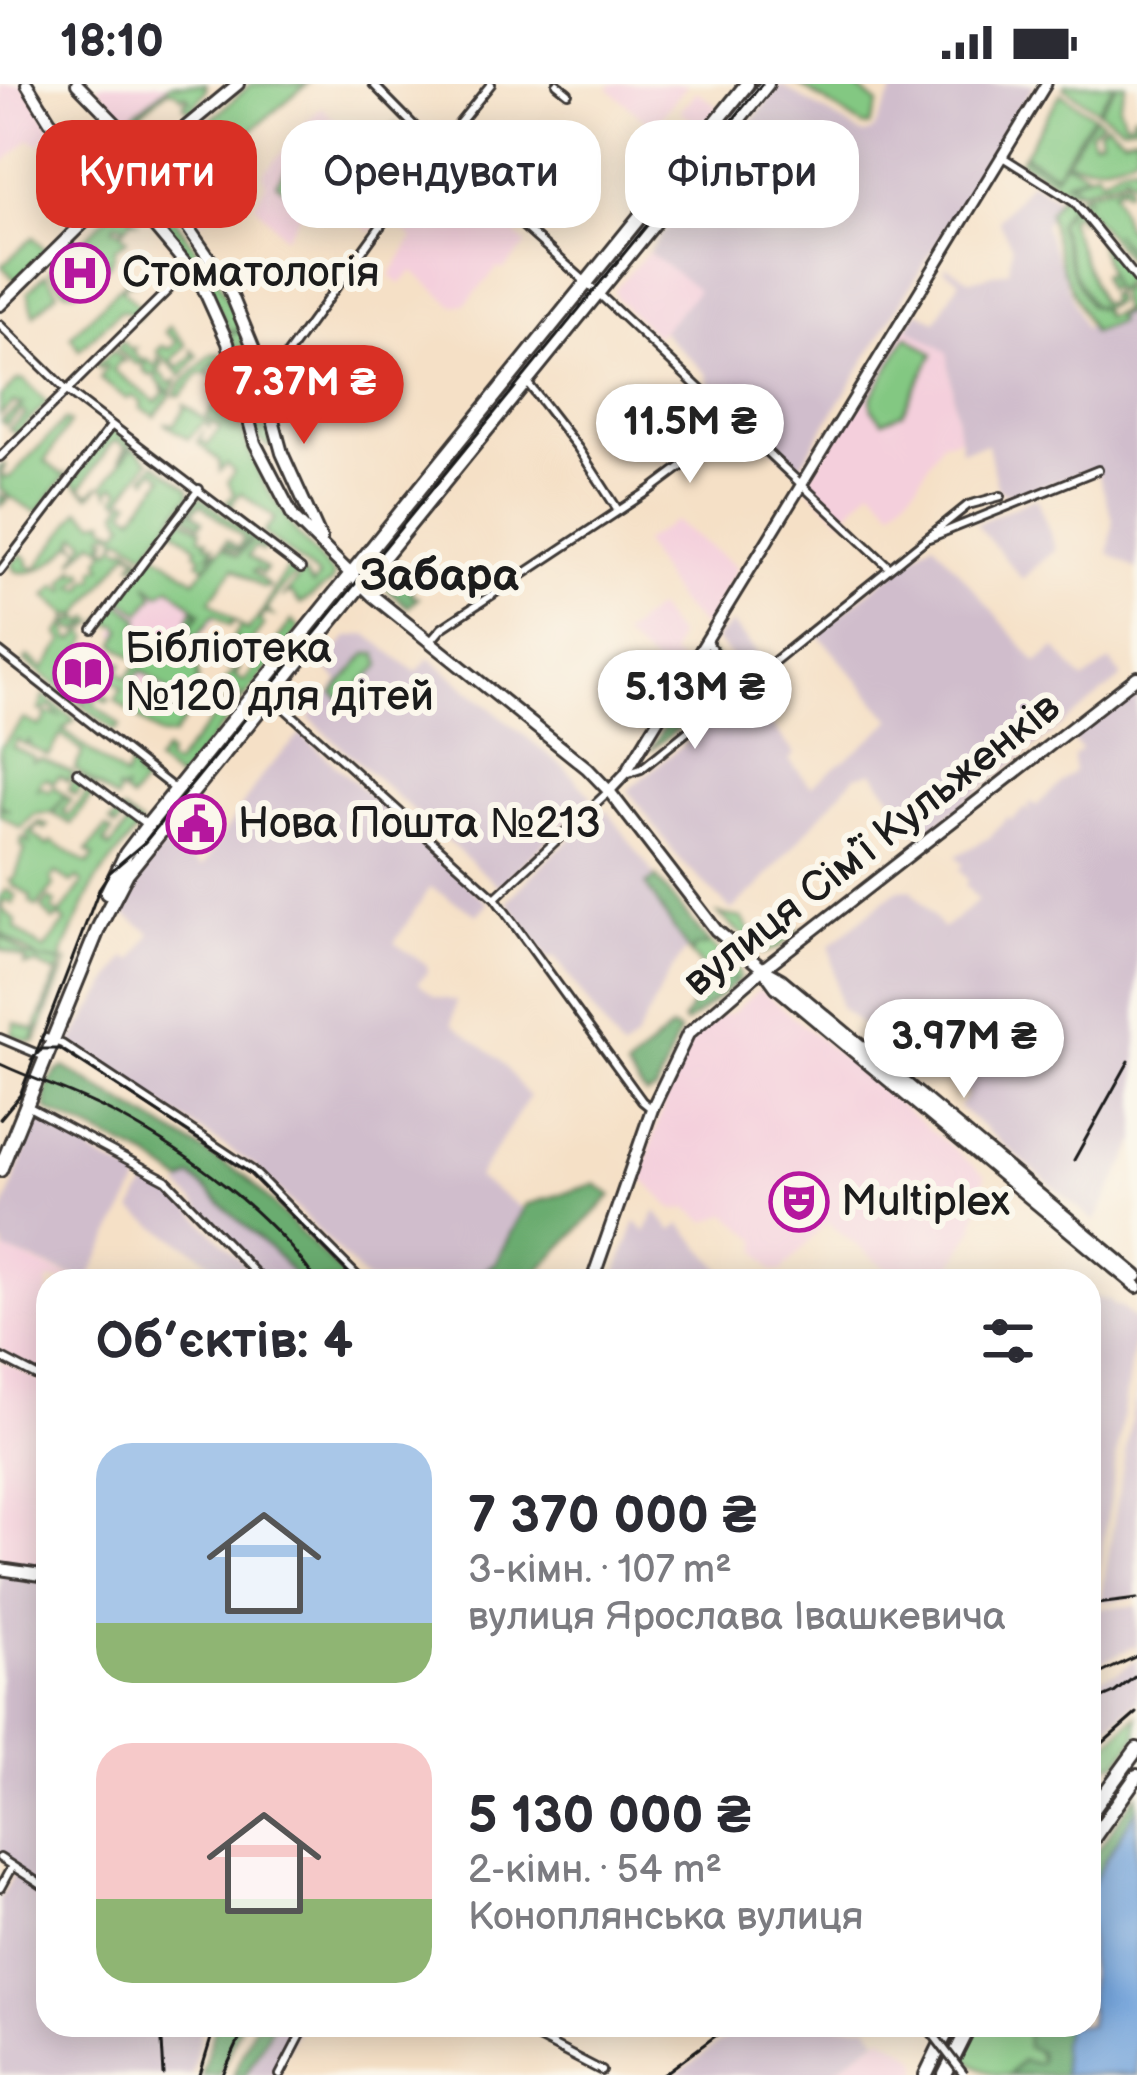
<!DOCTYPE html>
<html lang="uk">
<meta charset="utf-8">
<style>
body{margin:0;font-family:"Balsamiq Sans",sans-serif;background:#f2f2f3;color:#2b2b33;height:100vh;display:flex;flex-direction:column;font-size:45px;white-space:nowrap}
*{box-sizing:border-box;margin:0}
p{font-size:39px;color:#7c7c81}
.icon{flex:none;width:66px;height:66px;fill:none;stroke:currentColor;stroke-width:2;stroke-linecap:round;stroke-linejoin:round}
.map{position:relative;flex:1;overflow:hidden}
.side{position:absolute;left:36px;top:1185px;width:1065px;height:768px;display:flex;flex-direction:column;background:#fff;border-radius:36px;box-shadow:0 6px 30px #0003}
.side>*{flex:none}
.banner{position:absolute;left:36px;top:36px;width:1065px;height:108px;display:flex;gap:24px}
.price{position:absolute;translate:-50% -102px;padding:0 27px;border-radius:42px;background:#fff;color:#222;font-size:39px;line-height:78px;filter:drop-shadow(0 3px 6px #0008)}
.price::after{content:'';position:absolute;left:50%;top:72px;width:36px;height:27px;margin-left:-18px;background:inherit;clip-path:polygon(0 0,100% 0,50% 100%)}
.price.active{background:#d93025;color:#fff}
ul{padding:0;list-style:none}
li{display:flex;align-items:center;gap:36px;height:300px;padding:0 60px}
li span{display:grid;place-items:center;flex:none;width:336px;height:240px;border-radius:36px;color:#555}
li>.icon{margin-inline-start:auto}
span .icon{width:144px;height:144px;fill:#fffc;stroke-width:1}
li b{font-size:51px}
h2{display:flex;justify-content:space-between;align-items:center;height:144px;padding:0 60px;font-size:51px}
.chip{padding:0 42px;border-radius:36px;background:#fff;box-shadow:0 6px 30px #0003;font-size:42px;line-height:108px}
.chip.active{background:#d93025;color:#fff}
.status{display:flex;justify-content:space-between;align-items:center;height:84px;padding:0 60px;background:#fff;direction:ltr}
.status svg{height:33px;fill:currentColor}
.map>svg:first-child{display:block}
.built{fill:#f4cfdc}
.industrial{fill:#d0bdcc}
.green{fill:#83c882;stroke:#50724f;stroke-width:3}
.forest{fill:#6aac70;stroke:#436446;stroke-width:3}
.water{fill:#70a1da;stroke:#465e7b;stroke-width:3}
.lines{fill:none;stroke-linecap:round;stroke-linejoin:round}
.minor-casing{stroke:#3d3936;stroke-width:12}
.tertiary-casing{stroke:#3d3936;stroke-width:15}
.secondary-casing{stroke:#3d3936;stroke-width:16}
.primary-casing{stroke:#3d3936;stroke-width:18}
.minor{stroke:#fff;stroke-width:6}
.tertiary{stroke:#fff;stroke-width:9}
.secondary{stroke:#fff;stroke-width:10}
.primary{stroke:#fff;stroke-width:12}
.tram{stroke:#1c1c1c;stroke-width:3}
.rail{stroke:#1c1c1c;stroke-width:3}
.minor-bridge-casing{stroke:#3d3936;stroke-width:12;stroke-linecap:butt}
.minor-bridge{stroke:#fff;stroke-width:6}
.labels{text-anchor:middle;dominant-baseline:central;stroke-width:12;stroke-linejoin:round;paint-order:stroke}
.poi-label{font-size:42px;fill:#1c1c1c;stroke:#fbf7ec;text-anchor:start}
.street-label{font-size:42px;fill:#1c1c1c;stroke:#fbf7ec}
.neighbourhood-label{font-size:45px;font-weight:bold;fill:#1c1c1c;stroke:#fbf7ec}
</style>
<div class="status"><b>18:10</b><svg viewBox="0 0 49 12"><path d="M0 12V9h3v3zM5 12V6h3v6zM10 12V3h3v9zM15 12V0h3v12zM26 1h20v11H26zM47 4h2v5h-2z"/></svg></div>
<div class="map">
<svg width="1137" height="1991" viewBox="0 0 1137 1991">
<rect width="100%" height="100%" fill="#fbf7ec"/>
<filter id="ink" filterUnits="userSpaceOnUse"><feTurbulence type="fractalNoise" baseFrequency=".00833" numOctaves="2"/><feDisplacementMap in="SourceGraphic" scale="24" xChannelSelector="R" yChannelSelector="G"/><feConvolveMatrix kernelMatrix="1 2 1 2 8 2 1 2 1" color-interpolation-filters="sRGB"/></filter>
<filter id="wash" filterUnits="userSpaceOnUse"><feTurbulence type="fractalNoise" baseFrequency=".004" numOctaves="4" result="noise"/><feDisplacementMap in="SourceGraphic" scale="48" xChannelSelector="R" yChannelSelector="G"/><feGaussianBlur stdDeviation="2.7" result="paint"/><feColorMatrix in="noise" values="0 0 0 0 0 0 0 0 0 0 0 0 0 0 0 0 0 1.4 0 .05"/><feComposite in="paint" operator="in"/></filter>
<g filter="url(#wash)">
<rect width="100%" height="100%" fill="#f5e0c6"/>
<path class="built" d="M0,0H23L55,48L39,60L30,55L0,82Z
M96,0H171L126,36Z
M612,0H688L653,43L608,4Z
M697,7L722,27L705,48L680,27Z
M322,23L350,52L359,41L380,56L395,41L416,61L405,75L417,84L371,148L317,107L285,153L255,120L266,100L263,89L292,58L289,54Z
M200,77L231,114L198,139L177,112L182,94Z
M419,116L456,145L481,120L527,161L503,186L498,184L465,220L454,222L413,187L400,200L390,192L413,154L398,141Z
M648,168L699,206L656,252L617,215L614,206Z
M904,241L947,268L959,354L942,357L917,400L893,425L872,403L842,435L807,402V397Z
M675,437L737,484L704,544L677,517L642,458Z
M155,471L209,517L218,532L188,569L181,565L170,579L193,599L190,612L194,617L169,649L119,610L141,579L115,559L119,554L113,549L118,541L103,539Z
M656,524L677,552L671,572L679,576L667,596L659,592L661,587L622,552Z
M759,905L985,1091L974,1144L949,1187V1197H902L827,1138L782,1187H773L758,1167V1156L728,1130L707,1138L688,1124L675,1126L641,1094L676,980L690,955L716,933L732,929Z
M4,1166L81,1197H48V1275L41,1289L0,1266V1180Z
M0,1276L48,1301V1490L0,1482Z
M882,1951L916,1972L920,1981L917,1991H828Z"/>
<path class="industrial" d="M897,0H1035L797,387L733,326L735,319L709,302L707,290L661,247L698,206L648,168L781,1L863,51L873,47Z
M1030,98L1057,114L1044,142L1084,244L1137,221V486L1109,469L1113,435L1096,384L1012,412L998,406L987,360L961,366L947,268L907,243L918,227L936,237L960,196L944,186L946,182L971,196L1009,186L1012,162L998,136Z
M1036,413L1056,465L1022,495L976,440Z
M933,457L1037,579L1056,564L1083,597L1110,577L1123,593L921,753L873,688L855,692L758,803L731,826L679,775L628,706L745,609L795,670L789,676L811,702L859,665L892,636L817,549Z
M732,540L762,574L745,589L715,555Z
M367,550L416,588L429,574L566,685L592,713L499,803L309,634L339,597L323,582L348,553Z
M1137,605V1057L1095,1138L959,1023L968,1010L911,965H904L899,973L840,923L830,861L897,806L911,805L943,845L978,817L965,800L968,796L959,785L964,781L956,772L990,753L1007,733L1011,736L1026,724L1032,729L1028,722L1032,718L1036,722L1074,687L1073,673L1081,666L1072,655Z
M301,650L488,819L477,831L430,803L394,859L427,881L428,888L418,898L434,912L456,917L452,940L499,975L529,1013L477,1094L523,1125L496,1178L470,1197H459L449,1191L447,1197H367L255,1082L69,961L126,873L133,877L151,849L121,828L151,776L165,758L202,783L263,690Z
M607,726L656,793L647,801L687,865L670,888L635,956L622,968L555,872L549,875L507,817L555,768Z
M38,1031L95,1060L91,1070L142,1094L87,1197L4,1166L5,1161L0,1158V1137L35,1039L30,1036Z
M191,1093L280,1174L298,1197H268L180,1103Z
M149,1096L184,1118L255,1192L249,1197H232L200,1170L132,1127Z
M656,1127L672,1147L681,1140L732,1197H614L636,1137L646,1148Z
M1089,1212L1112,1217V1221L1122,1223L1137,1238L1094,1519H1089Z
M1137,1303V1513L1101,1518L1124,1376Z
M0,1487L48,1493V1941H203L191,1991H0V1815L18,1783L0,1770Z
M1137,1522V1561L1089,1584V1524Z
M1137,1575V1617L1089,1659V1598L1118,1588Z
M272,1941H300L273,1991H245Z
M743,1941H869L878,1953L828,1991H676Z"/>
<path class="green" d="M171,0H206V6L192,27L184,22L185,16H190L185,10L182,13L177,8L168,6L141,28L149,42L138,37L130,41L126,36Z
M251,0H307L229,65L242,80L219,100L200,78L182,94L177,112L159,88V83Z
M798,0H852L878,20L869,42H863Z
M1066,0H1114L1097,26L1064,3Z
M1117,0H1126L1119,21L1125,38L1134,36L1132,31L1137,29V40L1123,43L1099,27Z
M1061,9L1093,31L1055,89L1024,70Z
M1095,32L1102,37L1090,48L1093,57L1101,55L1099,45L1106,39L1124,54L1137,50V68C1121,79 1090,85 1066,76Z
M395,40L427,70L417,83L413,81L421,69L416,66L408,77L401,71L414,60L398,45L390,54L401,66L398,69L386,54L380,56L361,42L347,58L345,56L350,50L343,42L351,49L362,41L382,52Z
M301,63L320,76L294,112L276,99Z
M1022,72L1055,92L1064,78L1085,87L1086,90L1065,97L1078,106L1069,107L1020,77Z
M1137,79V95L1133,97L1125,89V92L1081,106L1069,98L1097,86L1101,94L1124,81Z
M1127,96L1129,105L1125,107L1123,102L1113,106L1126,145L1136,142L1137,133V147L1133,149L1137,174L1113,148L1134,176L1130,178L1077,113L1082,110L1089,116L1084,109Z
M1061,111L1071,118L1057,140L1071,186L1089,222L1102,226L1105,233L1122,227L1118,208L1131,198L1137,202V223L1116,232L1118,238L1092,248L1062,184L1048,129Z
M1072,120L1085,134L1079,136L1076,126L1068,136L1100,219H1109L1108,211L1113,209L1115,219L1101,224L1092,221L1074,189L1058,139Z
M128,121L126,126L137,137L132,136L122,147L123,141L115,140L113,145L119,146L127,156L115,164L113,176L106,184L103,180L107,175L100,169L83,185L79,184L78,191L84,197L90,193L93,198L74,207L64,206L50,186L116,125Z
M173,133L216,192L242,246H229L203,192L163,142L165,134Z
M1095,147L1130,192L1114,208L1112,203L1106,206L1101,191L1106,189L1112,203Z
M33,153L46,167L16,197L2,182Z
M46,190L58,208L34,231L28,208Z
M128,195L136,200L129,198L122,205L143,227L136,235L127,227H120L79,266L71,252Z
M170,242L186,261L172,277L179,284L194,270L191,265L198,272L182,292L157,267L162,262L170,265L177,258L165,248Z
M243,248L273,357L269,363L259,356L230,249Z
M907,252L933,270L902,329L883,337L872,325L871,314Z
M122,257L130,265L136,264L133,268L141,276H148L156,284L158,274L163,279L159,287L170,299L177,296L171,309L157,297L156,290L150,292L143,286L145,280H136L116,264Z
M113,267L125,277L119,278L113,286L156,318L163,311L162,304L171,311L155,332L140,324L142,319L133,312L127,315L100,295L107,283L104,281L101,285L96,281Z
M212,270H223L246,359L262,397L295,447L334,492L331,499L300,520L290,508L282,514L303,489L313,501L319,493L264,449L275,434L241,409L231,420L234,425L226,418L234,410L228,398L234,388L227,380L220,387L219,377L197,358L204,347L200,355L208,361L220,344L213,338L209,344L207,341L210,335L207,332L223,308L217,296V279L208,286L212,292L200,289L181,312L175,311L180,301Z
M18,296H24L47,319L16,350L9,345L26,331L22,326L6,341L1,337L23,320L13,319L0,331V313Z
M183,320L206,336L188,355L164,339L175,340L185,324Z
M65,336L70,339L45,377L61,390H67L37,429L11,413L0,422V411L5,415L8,411L0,405V384L4,380L6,382L1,389L6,394L11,392Z
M112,345L131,360L119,377L125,363L117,357L111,360L81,404L89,410L101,401L90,412L72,398Z
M133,363L149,377L120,417L116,414L121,406L114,401L109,408L111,412L104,401Z
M155,379L189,404L190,411L146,469L122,453L117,458V451L111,447L104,450V457L110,453L104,461L111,466L116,460L124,465L127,462L143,474L134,482L132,480L138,473L129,467L78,532L86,539L91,533L95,537L88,545V541L78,547L72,545L68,535L78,539L75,531L69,532L46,512L57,501L65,507L67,503L63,499L75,484V489L82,486L86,490L74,502L84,505L87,496L95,495L96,484L103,483L100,476L106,466L94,457L73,478L86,457L78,451L74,456L79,463L73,459C62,472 37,494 16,487L12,480L22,470L29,477L27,481L36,485L80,426L95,438L105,436L106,442L120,447L125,439L118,427L126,415L131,417L125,426L134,432L164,393L155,386L148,395L145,392Z
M200,412L251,452L239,468L224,460L227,456L238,464L244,454L201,420L193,428L203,437L200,441L187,431Z
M184,434L201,446L200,453L208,456L206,460L214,462L209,470L217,466L205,483L198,478L202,473L195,468L197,463L174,445Z
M254,454L266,463L262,467L255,462L248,472L266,485L262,490L256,485L253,488L270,503L263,504L234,484L210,516L214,520L247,547C267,527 273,503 289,482L298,489L282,503L267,526L272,531L265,529L260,537L264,541L241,570L245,561L240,556L226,570L232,578L229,585L222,579L226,573L223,570L241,542L234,537L230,542L214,531L180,573L198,583V596L188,614L180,616L142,586L131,598L169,633L174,627L184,628V622L192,615L196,620L173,652H161L115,616L122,604L109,594L99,607L110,615L107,618L98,612L93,620L120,641L115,647L83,622L118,577L123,580L118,587L127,594L139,578L115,560L122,546L118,541L99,540L118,518L140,535L136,544L168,570L174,564L180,568L194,550L189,545L193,540L188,536L193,525L197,530L193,539L201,529L170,503L159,510L146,499L154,512L141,529L120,514L154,468L195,496L223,463L238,472Z
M292,537L300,544L239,621H235L242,611L236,606L228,615L218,606L237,583L240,584L235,592L244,598Z
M66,539L70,556H75L84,547L89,554L61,595L78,610L86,604L87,610L80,620L25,577L28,573L44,585L64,557L58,550Z
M367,570H377L381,581L361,599L360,625L354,621L351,624L344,619L352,610L349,606L340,615L333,609Z
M44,612L75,636L63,646L125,694L131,680L139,687L135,693L140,696L144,690L148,694L131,716L124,710L126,704L122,708L116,705L119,709L116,716L75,685L83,668L61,651L49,672L30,663L29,657L26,661L17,656L13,663L33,673L32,677L42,675L73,689L68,697L59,692L53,699L47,694L41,697L36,706L41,702L49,707L53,702L64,710L63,715L66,712L71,716L63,727L68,732L90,705L84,700L75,711L68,705L77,692L94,704L95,708L71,740L53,730L63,715L51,729L35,730L21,744L0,731V723L10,726L0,720V664L24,635L39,642L45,637V629L60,632L50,622L44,627L39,626Z
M211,612L233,629L178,696L156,679L165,667L169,671L166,677L174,682L222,623L215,617L210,622L206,619Z
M123,727L141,741L95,798L62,870L63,878L43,875L62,879L43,933L68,877L35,959L39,942L31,958L12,951L15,939L35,946L57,889L36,880L29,882L27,878L24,883L25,875L0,865V851L27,872L42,877L0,848V813L6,806L16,812L13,820L6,816L1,824L16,837L15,844L44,866L66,838L59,832L53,837L42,824L49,815L56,819L52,826L60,831L83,799L77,794L71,799L56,789L51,795L54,802L37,823L30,818L31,813L16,802L14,804L10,796L15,794L25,765L21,762L22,754L30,759L27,749L40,738L48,742L45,745L38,741L33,750L48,762L52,758L88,780L94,772L87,767L106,744L112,748L104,759L110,764L131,737L126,732L116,743L110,738Z
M719,830L742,834L750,847L764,856L780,845L799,846L778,864L763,869Z
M708,858L738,885L740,895L736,899L725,883L707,888L691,870L695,863Z
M1137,1631V1652L1118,1678L1106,1680L1098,1671L1089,1678Z
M976,1941H1027L1040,1977L1037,1981C1023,1976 1018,1980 1008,1991C985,1991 978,1981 961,1971Z"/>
<path class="forest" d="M397,477L400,485L409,486L412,511L418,514L408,523L382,501Z
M710,567L735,598L650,667Z
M656,793L708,858L707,861L695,863L691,870L687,865L646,801Z
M726,884L736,899L686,940L683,937L703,902L714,898L707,888Z
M671,944L679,948L656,1007L646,1011L626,986Z
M64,983L246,1093L349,1197H298L280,1174L192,1093L183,1099L149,1074L47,1026C42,1009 49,992 64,983Z
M595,1100L612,1111L529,1197H470L496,1178L525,1121Z
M1137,1709V1724L1089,1805V1778Z
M216,1941H240L219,1991H201Z
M254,1941H272L245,1991H233Z
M1027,1941H1067L1061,1959L1063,1991H1008L1022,1976L1037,1980L1040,1977L1039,1968L1027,1962Z"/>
<path class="water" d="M1137,1724V1991H1063L1061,1959L1067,1941H1089V1805Z"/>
</g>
<g filter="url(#ink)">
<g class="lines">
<defs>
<path id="minor" d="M373,0L437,65L598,209L889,483
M557,0L568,9
M1001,72L1074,118L1137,195
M0,241L67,307L301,485
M526,297L578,364L618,426
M266,300L419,89L491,0
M0,373L169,205
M929,454L1098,386
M0,487L111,342
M93,546L199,405
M430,558L442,544L650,406L694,373L723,326
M707,558L742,602
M0,568L176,706
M271,612L495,814L642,1017L652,1025
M77,688L146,740
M626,690L641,685L968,421L1001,412
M495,814L609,707
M0,954L45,973
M46,954L62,960L252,1086L362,1197
M29,1023L166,1096L263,1197
M0,1273L48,1298
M0,1774L48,1805
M0,1804L12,1782
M513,1941L602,1987
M280,1991L306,1941"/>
<path id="tertiary" d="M609,707L625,690L1046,0"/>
<path id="secondary" d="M27,0L50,37L111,91L200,197L228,259L255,359L294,434L373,512L587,684L609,707L716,846L763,885L781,895L1137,1192
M77,0L117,41L227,200L253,263L282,369L321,455
M0,221L152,71L238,0
M765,888L776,903L1137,1203
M592,1197L652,1025L688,950L763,885L1137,593
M0,1485L48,1492"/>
<path id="primary" d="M107,809L126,770L148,741L747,0
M0,1086L99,843L127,789L767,0
M1089,1731L1137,1665
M1089,1760L1137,1692
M926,1991L950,1941
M945,1991L970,1941"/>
</defs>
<use href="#minor" class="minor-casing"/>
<use href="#tertiary" class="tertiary-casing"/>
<use href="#secondary" class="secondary-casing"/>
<use href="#primary" class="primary-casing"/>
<use href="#minor" class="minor"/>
<use href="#tertiary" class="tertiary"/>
<use href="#secondary" class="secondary"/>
<use href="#primary" class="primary"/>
<path class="tram" d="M31,976L42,965H60L223,1071L250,1089L357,1197
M0,1035L20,1011L100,803L110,788L145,758L762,0
M923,1941L960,1991"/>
<path class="rail" d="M0,980C39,998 81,1011 119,1032C190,1071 271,1128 316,1197
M1074,1076L1129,977
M629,1191L634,1197
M1089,1521L1137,1515
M1089,1595L1137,1572
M1089,1620L1114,1609L1137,1591
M1089,1671L1137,1629
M161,1941L164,1991
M200,1991L215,1941
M223,1991L246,1941
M663,1991L730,1941"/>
<defs>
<path id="minor-bridge" d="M926,1941L964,1991"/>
</defs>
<use href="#minor-bridge" class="minor-bridge-casing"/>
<use href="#minor-bridge" class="minor-bridge"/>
</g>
</g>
<defs>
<symbol id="hospital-ring" viewBox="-11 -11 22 22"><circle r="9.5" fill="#fbf7ec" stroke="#b5179e" stroke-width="1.5"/><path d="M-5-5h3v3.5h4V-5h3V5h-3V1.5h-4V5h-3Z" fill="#b5179e"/></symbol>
<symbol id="library-ring" viewBox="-11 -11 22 22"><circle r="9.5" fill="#fbf7ec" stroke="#b5179e" stroke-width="1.5"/><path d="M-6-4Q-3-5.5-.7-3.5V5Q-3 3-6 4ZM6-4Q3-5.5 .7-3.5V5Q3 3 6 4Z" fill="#b5179e"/></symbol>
<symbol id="civic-ring" viewBox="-11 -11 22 22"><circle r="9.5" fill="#fbf7ec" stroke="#b5179e" stroke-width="1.5"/><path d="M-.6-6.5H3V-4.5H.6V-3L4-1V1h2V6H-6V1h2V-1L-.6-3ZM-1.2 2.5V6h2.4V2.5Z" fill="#b5179e"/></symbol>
<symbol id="theatre-ring" viewBox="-11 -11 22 22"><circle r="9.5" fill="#fbf7ec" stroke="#b5179e" stroke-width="1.5"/><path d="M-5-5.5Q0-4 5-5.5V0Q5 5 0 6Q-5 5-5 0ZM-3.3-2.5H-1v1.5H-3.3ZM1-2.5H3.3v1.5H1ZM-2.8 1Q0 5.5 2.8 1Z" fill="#b5179e"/></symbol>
</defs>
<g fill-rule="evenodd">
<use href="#hospital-ring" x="47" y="156" width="66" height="66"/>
<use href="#library-ring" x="50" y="556" width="66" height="66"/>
<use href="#civic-ring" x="163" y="707" width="66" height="66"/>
<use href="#theatre-ring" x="766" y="1085" width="66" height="66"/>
</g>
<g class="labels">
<g class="poi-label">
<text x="122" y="189">Стоматологія</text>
<text x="125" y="565">Бібліотека<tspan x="125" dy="48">№120 для дітей</tspan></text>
<text x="238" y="740">Нова Пошта №213</text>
<text x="841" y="1118">Multiplex</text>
</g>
<g class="street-label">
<text transform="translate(872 761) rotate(-38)">вулиця Сімʼї Кульженків</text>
</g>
<g class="neighbourhood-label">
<text x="439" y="492">Забара</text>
</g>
</g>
</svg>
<b class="price active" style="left:304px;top:363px">7.37M ₴</b>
<b class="price" style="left:690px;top:402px">11.5M ₴</b>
<b class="price" style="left:695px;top:668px">5.13M ₴</b>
<b class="price" style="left:964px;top:1017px">3.97M ₴</b>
<div class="banner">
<a class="chip active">Купити</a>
<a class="chip">Орендувати</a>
<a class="chip">Фільтри</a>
</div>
<section class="side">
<h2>Об’єктів: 4<svg class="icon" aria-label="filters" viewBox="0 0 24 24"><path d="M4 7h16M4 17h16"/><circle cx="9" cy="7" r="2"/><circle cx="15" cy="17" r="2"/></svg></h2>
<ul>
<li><span style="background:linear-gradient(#a9c7e8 75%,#8fb573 0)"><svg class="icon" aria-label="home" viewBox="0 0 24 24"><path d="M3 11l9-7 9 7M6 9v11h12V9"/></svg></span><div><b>7 370 000 ₴</b><p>3-кімн. · 107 m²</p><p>вулиця Ярослава Івашкевича</p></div></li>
<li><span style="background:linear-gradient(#f6c9c9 65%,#8fb573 0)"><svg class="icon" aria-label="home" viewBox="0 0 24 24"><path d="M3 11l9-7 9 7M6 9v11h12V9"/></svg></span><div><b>5 130 000 ₴</b><p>2-кімн. · 54 m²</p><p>Коноплянська вулиця</p></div></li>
</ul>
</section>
</div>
